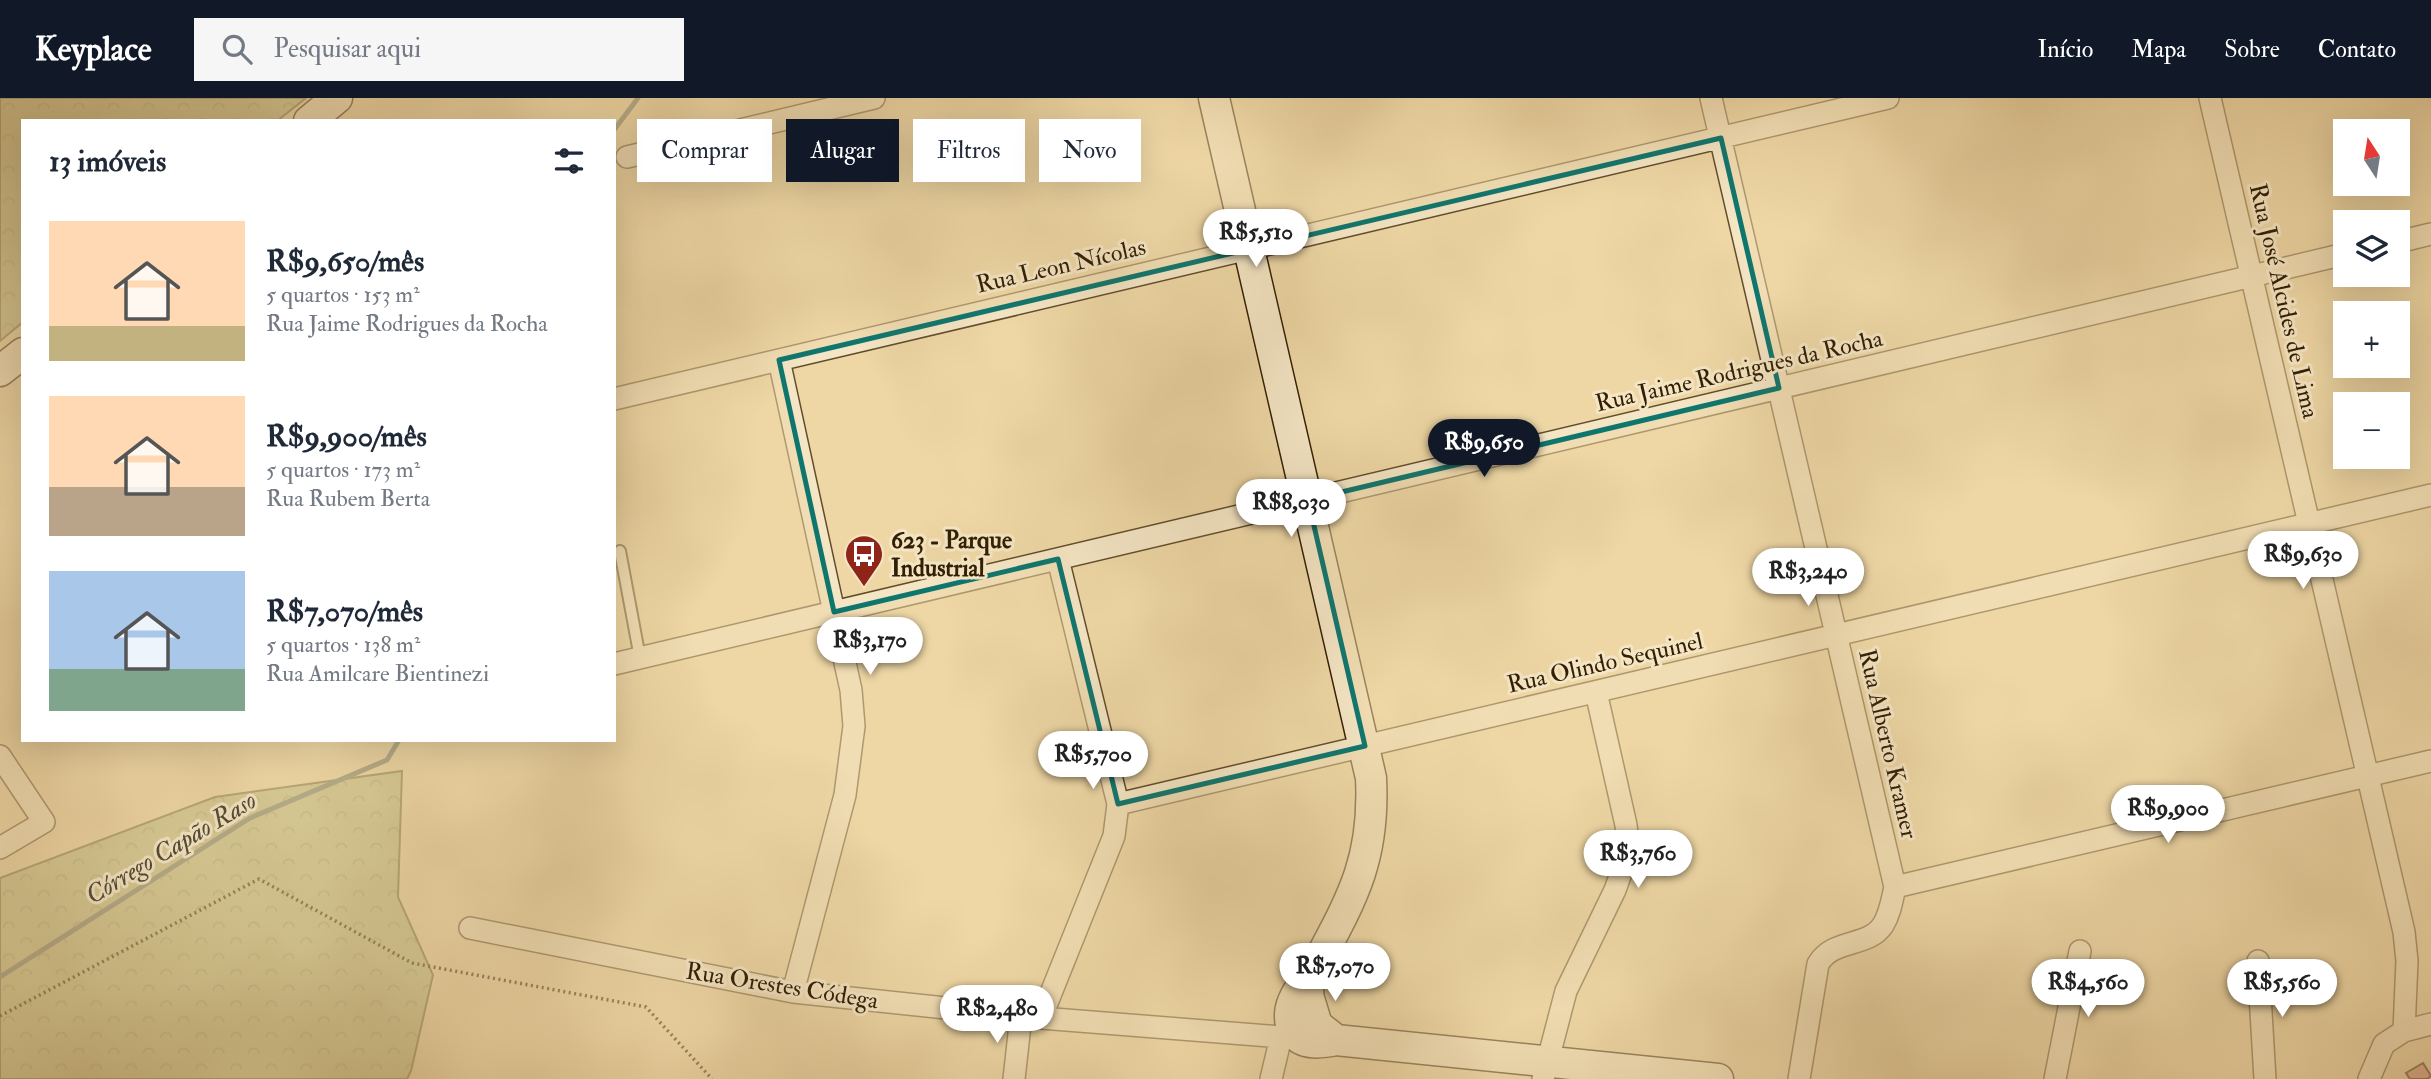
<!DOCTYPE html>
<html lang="pt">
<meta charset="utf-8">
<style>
body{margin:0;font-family:"IM FELL Double Pica",serif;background:#f6f6f7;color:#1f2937;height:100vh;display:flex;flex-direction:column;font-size:26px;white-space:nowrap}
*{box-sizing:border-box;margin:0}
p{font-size:23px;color:#747a83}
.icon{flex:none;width:38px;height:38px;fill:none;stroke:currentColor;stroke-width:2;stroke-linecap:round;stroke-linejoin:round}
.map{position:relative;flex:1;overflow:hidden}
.details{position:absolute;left:21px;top:21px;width:595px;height:623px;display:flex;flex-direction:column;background:#fff;border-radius:0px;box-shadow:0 7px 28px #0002}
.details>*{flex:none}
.hud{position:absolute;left:637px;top:21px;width:665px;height:63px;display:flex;gap:14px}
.needle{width:46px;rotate:348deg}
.tools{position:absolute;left:2333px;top:21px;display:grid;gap:14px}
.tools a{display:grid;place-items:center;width:77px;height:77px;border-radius:0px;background:#fff;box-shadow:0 7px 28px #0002;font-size:35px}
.price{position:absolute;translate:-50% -60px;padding:0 16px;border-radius:24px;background:#fff;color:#222;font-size:23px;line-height:46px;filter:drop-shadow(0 2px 4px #0008)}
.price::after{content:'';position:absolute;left:50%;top:42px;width:21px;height:16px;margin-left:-10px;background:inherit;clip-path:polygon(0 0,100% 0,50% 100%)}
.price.on{background:#111827;color:#fff}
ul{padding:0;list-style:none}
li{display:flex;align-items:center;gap:21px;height:175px;padding:0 28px}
li span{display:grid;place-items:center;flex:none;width:196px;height:140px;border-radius:0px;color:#555}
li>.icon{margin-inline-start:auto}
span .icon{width:84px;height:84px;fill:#fffc;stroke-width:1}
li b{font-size:30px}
h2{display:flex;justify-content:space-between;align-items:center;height:84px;padding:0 28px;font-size:30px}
.chip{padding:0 24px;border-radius:0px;background:#fff;box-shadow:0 7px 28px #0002;font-size:24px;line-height:63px}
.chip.on{background:#111827;color:#fff}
header{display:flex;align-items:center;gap:42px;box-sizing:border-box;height:98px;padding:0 35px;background:#111827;color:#fff}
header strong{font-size:33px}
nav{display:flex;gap:38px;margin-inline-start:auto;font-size:24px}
.search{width:490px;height:63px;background:#f6f6f7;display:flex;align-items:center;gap:18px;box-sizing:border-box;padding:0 24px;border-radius:0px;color:#747a83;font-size:26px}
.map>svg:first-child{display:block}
.forest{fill:url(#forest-crowns);stroke:#776e44;stroke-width:2}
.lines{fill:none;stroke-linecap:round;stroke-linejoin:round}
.stream{stroke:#717b69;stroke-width:5}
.building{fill:#d88b7b;stroke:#321f03;stroke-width:2}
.lane-casing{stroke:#614d2c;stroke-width:14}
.street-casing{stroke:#614d2c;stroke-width:24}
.secondary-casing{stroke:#321f03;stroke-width:33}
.path{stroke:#321f03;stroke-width:3.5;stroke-dasharray:2 3.5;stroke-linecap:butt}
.lane{stroke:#f4e5c4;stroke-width:10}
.street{stroke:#f4e5c4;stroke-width:21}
.secondary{stroke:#f4e5c4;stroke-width:30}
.marked{fill:none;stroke:#0f766e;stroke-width:5;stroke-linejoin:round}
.labels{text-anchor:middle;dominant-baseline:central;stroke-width:6;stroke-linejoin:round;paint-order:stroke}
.street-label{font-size:24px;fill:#321f03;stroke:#f4e5c4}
.poi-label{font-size:24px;font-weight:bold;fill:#321f03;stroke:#f4e5c4;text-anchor:start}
.water-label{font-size:26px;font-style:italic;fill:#524d36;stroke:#f4e5c4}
</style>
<header>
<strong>Keyplace</strong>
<div class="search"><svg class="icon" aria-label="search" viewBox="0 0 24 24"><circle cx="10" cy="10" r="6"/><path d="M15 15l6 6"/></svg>Pesquisar aqui</div>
<nav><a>Início</a><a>Mapa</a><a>Sobre</a><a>Contato</a></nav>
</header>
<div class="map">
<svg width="2431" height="981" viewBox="0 0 2431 981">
<defs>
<pattern id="forest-crowns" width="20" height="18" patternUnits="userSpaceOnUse" patternTransform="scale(1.75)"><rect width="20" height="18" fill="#bcbd84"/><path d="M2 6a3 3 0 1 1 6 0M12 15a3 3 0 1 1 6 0" fill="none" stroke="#a2a270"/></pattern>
</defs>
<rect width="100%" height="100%" fill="#eed7a5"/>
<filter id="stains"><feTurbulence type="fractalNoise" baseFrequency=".00286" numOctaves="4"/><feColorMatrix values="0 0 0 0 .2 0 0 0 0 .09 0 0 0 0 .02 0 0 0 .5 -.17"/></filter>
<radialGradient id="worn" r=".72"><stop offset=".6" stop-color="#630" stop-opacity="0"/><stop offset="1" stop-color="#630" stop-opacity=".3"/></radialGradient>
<path class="forest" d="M0,0H306L277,23H23V224L0,243Z
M402,673L398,799L433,877L411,973L407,981H0V780L215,699Z"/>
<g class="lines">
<path class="stream" d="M614,32L638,0
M0,879L250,720L387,662L399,642"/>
</g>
<path class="building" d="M2423,965L2431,978L2427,981H2410L2406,975Z"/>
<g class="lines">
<defs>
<path id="lane" d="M620,453L640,560"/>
<path id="street" d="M1711,0L1895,789C1892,802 1890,816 1883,827C1868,850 1833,840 1818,866L1799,981
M2210,0L2404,834L2407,863L2404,933L2384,946L2369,981
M627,59L874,0
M2398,144L2431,136
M779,262L851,592L854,628L845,697L793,894
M614,301L1888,0
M614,566L2345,156
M0,658L44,724L0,750
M1118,706L2431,397
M1895,789L2431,663
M470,830L793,894L1041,920L1281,939L1294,933
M2258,863L2265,981
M1041,920L1114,738L1118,706L1058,461
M2404,933L2431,926
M1014,981L1021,918
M1271,981L1281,939
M1543,981L1566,893L1615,792L1629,753L1626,727L1596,594
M2055,981L2080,853"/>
<path id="secondary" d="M1214,0L1371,680C1375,759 1354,797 1318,864C1309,881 1291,897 1290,916C1289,947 1313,947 1336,942L1718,981
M309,23L337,0
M0,273L23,255
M1309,881L1308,897L1317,927L1336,942"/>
</defs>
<use href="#lane" class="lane-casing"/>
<use href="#street" class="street-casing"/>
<use href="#secondary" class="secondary-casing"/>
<path class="path" d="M0,918L259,781L412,865L646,909L712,981"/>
<use href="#lane" class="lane"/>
<use href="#street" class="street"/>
<use href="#secondary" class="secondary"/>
</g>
<path d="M0 0H2431V981H0ZM1721,40L1779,290L1308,402L1365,648L1118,706L1058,461L834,514L779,262Z" fill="#eed7a5" fill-opacity=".55" fill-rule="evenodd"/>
<path class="marked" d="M1721,40L1779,290L1308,402L1365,648L1118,706L1058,461L834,514L779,262Z"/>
<defs>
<symbol id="bus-pin" viewBox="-11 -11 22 30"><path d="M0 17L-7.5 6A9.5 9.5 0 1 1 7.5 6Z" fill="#8f2418" stroke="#f4e5c4"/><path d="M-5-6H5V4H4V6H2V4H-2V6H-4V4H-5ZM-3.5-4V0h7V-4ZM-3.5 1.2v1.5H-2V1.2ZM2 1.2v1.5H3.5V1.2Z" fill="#fff"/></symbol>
</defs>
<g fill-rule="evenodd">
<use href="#bus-pin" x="842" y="434" width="44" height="60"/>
</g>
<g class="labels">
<g class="street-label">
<text transform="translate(1061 168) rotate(-13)">Rua Leon Nícolas</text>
<text transform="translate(2284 203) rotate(77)">Rua José Alcides de Lima</text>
<text transform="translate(1739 273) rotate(-13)">Rua Jaime Rodrigues da Rocha</text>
<text transform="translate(1605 565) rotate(-13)">Rua Olindo Sequinel</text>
<text transform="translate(1888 646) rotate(77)">Rua Alberto Kramer</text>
<text transform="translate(782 888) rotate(9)">Rua Orestes Códega</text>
</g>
<g class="poi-label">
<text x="891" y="442">623 - Parque<tspan x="891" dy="28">Industrial</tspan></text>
</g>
<g class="water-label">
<text transform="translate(171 750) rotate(-31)">Córrego Capão Raso</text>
</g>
</g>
<rect width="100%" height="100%" filter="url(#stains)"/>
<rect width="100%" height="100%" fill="url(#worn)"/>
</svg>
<div class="tools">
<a><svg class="needle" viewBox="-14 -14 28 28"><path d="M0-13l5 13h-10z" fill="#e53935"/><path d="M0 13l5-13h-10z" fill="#747a83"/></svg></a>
<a><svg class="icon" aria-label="layers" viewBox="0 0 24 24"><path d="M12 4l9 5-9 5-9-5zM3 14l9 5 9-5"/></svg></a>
<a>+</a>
<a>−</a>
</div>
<b class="price" style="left:1256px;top:171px">R$5,510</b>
<b class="price on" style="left:1484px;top:381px">R$9,650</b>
<b class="price" style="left:1291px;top:441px">R$8,030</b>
<b class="price" style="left:2303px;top:493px">R$9,630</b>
<b class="price" style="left:1808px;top:510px">R$3,240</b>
<b class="price" style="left:870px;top:579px">R$3,170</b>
<b class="price" style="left:1093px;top:693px">R$5,700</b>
<b class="price" style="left:2168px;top:747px">R$9,900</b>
<b class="price" style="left:1638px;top:792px">R$3,760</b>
<b class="price" style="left:1335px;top:905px">R$7,070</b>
<b class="price" style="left:2088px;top:921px">R$4,560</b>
<b class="price" style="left:2282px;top:921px">R$5,560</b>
<b class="price" style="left:997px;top:947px">R$2,480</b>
<div class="hud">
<a class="chip">Comprar</a>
<a class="chip on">Alugar</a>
<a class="chip">Filtros</a>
<a class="chip">Novo</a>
</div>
<section class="details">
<h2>13 imóveis<svg class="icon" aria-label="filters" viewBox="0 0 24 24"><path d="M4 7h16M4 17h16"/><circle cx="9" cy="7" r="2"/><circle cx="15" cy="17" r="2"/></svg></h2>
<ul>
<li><span style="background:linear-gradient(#ffd9b3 75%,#c2b280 0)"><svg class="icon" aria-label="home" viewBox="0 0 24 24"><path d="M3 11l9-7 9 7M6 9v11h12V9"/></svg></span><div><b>R$9,650/mês</b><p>5 quartos · 153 m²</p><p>Rua Jaime Rodrigues da Rocha</p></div></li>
<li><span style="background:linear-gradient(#ffd9b3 65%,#b9a48a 0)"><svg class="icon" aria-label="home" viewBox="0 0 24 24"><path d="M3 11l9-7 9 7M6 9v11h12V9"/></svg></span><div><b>R$9,900/mês</b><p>5 quartos · 173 m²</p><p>Rua Rubem Berta</p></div></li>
<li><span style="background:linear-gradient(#a9c7e8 70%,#7fa58c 0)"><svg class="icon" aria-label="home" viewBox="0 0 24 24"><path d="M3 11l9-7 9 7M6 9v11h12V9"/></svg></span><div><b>R$7,070/mês</b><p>5 quartos · 138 m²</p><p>Rua Amilcare Bientinezi</p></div></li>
</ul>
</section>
</div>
